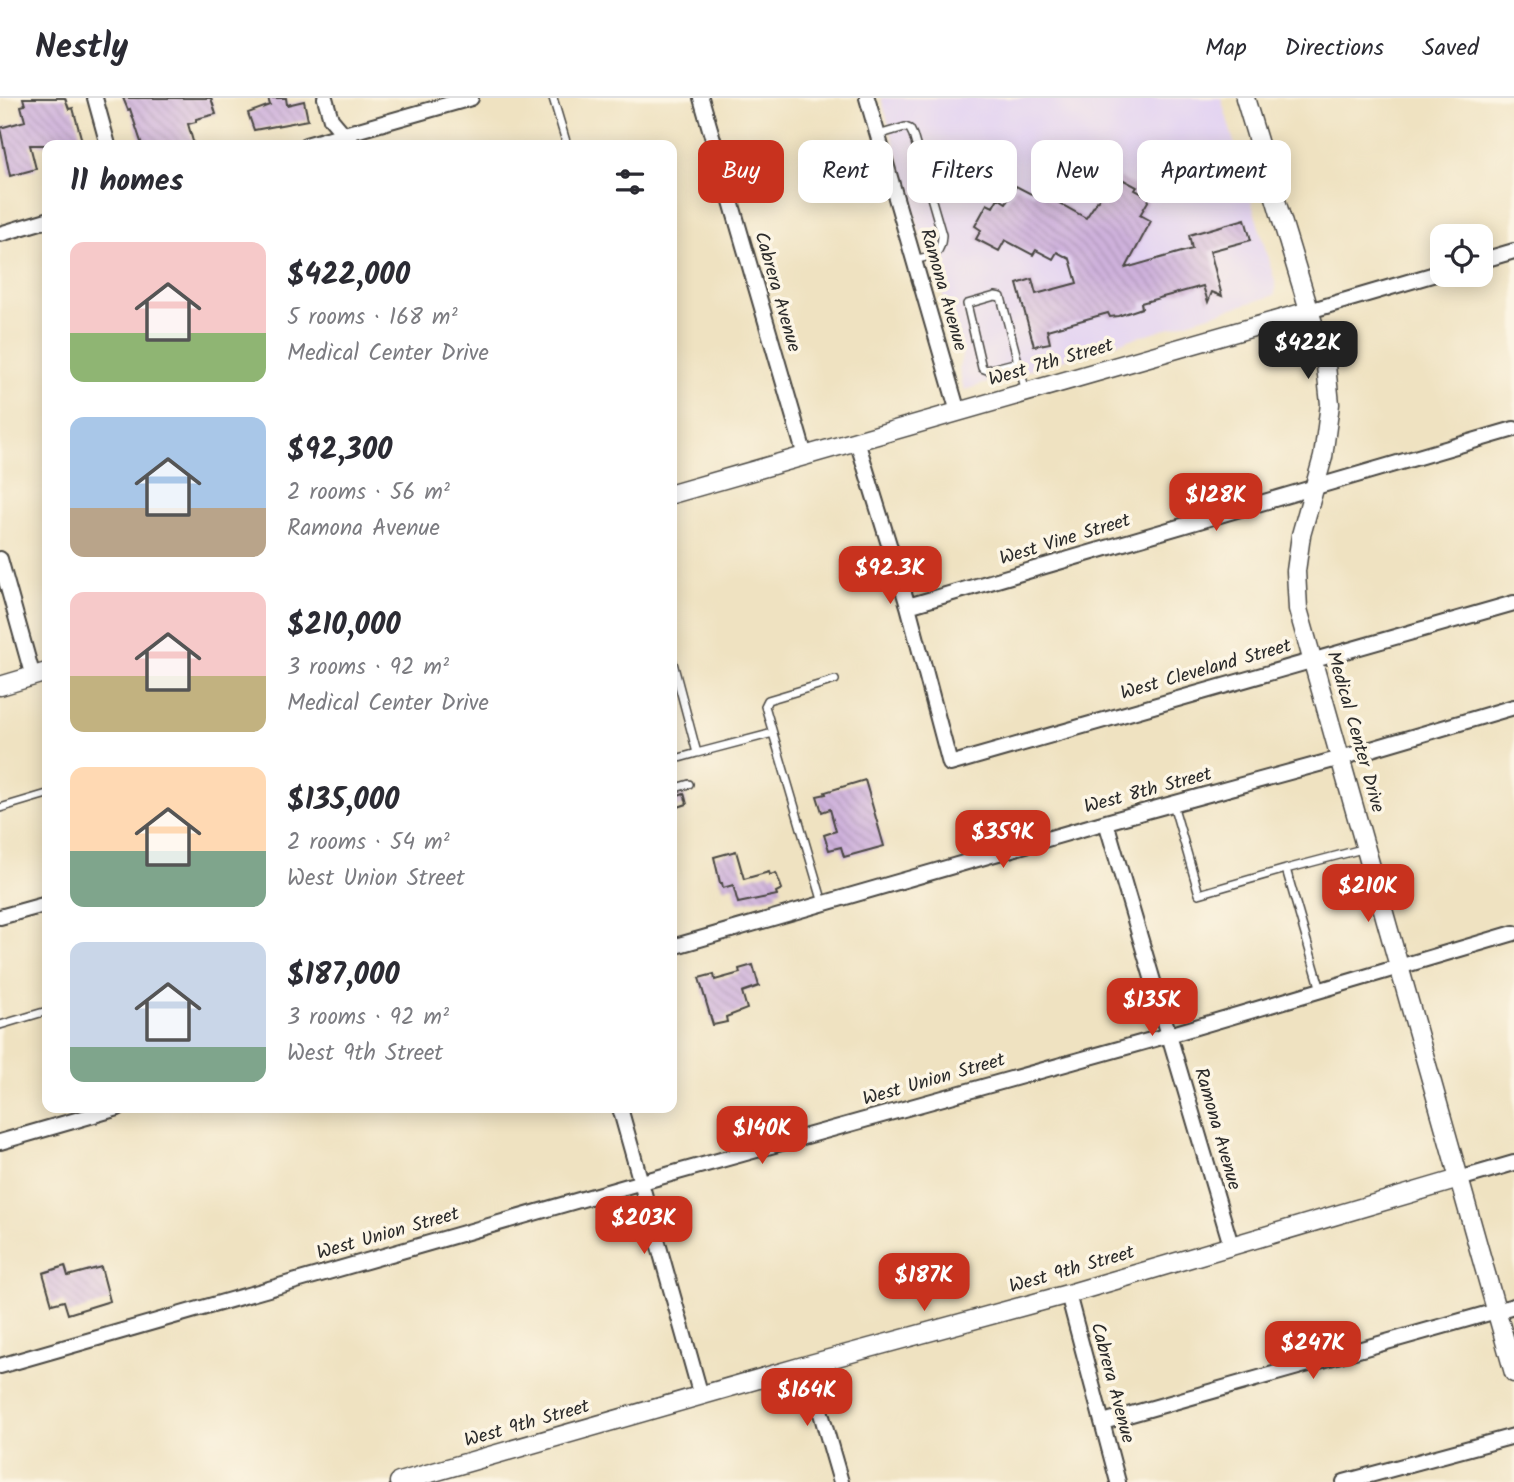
<!DOCTYPE html>
<meta charset="utf-8">
<style>
body{margin:0;font-family:Kalam,sans-serif;background:#f7f7f7;color:#2b2b33;height:100vh;display:flex;flex-direction:column;font-size:26px;white-space:nowrap}
*{box-sizing:border-box;margin:0}
p{font-size:23px;color:#7c7c81}
.icon{flex:none;width:38px;height:38px;fill:none;stroke:currentColor;stroke-width:2;stroke-linecap:round;stroke-linejoin:round}
.map{position:relative;flex:1;overflow:hidden}
.sheet{position:absolute;left:42px;top:42px;width:635px;height:973px;display:flex;flex-direction:column;background:#fff;border-radius:14px;box-shadow:0 4px 18px #0003}
.sheet>*{flex:none}
.banner{position:absolute;left:698px;top:42px;width:665px;height:63px;display:flex;gap:14px}
.controls{position:absolute;left:1430px;top:126px;display:grid;gap:14px}
.controls a{display:grid;place-items:center;width:63px;height:63px;border-radius:14px;background:#fff;box-shadow:0 4px 18px #0003;font-size:35px}
.price{position:absolute;translate:-50% -60px;padding:0 16px;border-radius:14px;background:#c8321e;color:#fff;font-size:23px;line-height:46px;filter:drop-shadow(0 2px 4px #0008)}
.price::after{content:'';position:absolute;left:50%;top:42px;width:21px;height:16px;margin-left:-10px;background:inherit;clip-path:polygon(0 0,100% 0,50% 100%)}
.price.on{background:#222;color:#fff}
ul{padding:0;list-style:none}
li{display:flex;align-items:center;gap:21px;height:175px;padding:0 28px}
li span{display:grid;place-items:center;flex:none;width:196px;height:140px;border-radius:14px;color:#555}
li>.icon{margin-inline-start:auto}
span .icon{width:84px;height:84px;fill:#fffc;stroke-width:1}
li b{font-size:30px}
h2{display:flex;justify-content:space-between;align-items:center;height:84px;padding:0 28px;font-size:30px}
.tag{padding:0 24px;border-radius:14px;background:#fff;box-shadow:0 4px 18px #0003;font-size:24px;line-height:63px}
.tag.on{background:#c8321e;color:#fff}
header{display:flex;align-items:center;gap:42px;box-sizing:border-box;height:98px;padding:0 35px;background:#fff;border-bottom:2px solid #e1e1e2}
header strong{font-size:33px}
nav{display:flex;gap:38px;margin-inline-start:auto;font-size:24px}
.map>svg:first-child{display:block}
.built{fill:#e3d3f2}
.building{fill:url(#building-back-hatch)}
.lines{fill:none;stroke-linecap:round;stroke-linejoin:round}
.service-casing{stroke:#484642;stroke-width:10}
.minor-casing{stroke:#484642;stroke-width:18}
.tertiary-casing{stroke:#484642;stroke-width:21}
.service{stroke:#fff;stroke-width:7}
.minor{stroke:#fff;stroke-width:14}
.tertiary{stroke:#fff;stroke-width:18}
.labels{text-anchor:middle;dominant-baseline:central;stroke-width:7;stroke-linejoin:round;paint-order:stroke}
.street-label{font-size:19px;fill:#2b2b2b;stroke:#fcf5e5}
</style>
<header>
<strong>Nestly</strong>
<nav><a>Map</a><a>Directions</a><a>Saved</a></nav>
</header>
<div class="map">
<svg width="1514" height="1384" viewBox="0 0 1514 1384">
<defs>
<pattern id="building-back-hatch" width="6" height="6" patternUnits="userSpaceOnUse" patternTransform="scale(1.75)"><rect width="6" height="6" fill="#ceb1db"/><path d="M-1 5l2 2M0 0l6 6M5-1l2 2" fill="none" stroke="#b198bc"/></pattern>
</defs>
<rect width="100%" height="100%" fill="#fcf5e5"/>
<filter id="ink" filterUnits="userSpaceOnUse"><feTurbulence type="fractalNoise" baseFrequency=".0143" numOctaves="2"/><feDisplacementMap in="SourceGraphic" scale="14" xChannelSelector="R" yChannelSelector="G"/><feConvolveMatrix kernelMatrix="1 2 1 2 8 2 1 2 1" color-interpolation-filters="sRGB"/></filter>
<filter id="wash" filterUnits="userSpaceOnUse"><feTurbulence type="fractalNoise" baseFrequency=".00686" numOctaves="4" result="noise"/><feDisplacementMap in="SourceGraphic" scale="28" xChannelSelector="R" yChannelSelector="G"/><feGaussianBlur stdDeviation="1.57" result="paint"/><feColorMatrix in="noise" values="0 0 0 0 0 0 0 0 0 0 0 0 0 0 0 0 0 1.4 0 .05"/><feComposite in="paint" operator="in"/></filter>
<g filter="url(#wash)">
<rect width="100%" height="100%" fill="#efe2c1"/>
<path class="built" d="M881,0H1221L1275,184V197L964,292L959,271L962,257L947,207L929,165Z"/>
<g id="blocks">
<path class="building" d="M23,0H65L69,11L73,10L83,47H30L36,71L10,78L0,30L25,23L21,8L25,7Z
M123,0H211L216,16L196,21V24L188,26L194,47H142L130,11L128,12Z
M268,0H286L287,7L304,3L308,22L254,32L248,15L270,7Z
M1120,80L1137,89L1135,92L1150,100L1140,117L1151,123L1126,170L1192,151L1189,137L1245,121L1251,142L1210,153L1222,198L1212,194L1208,204L1203,188L1141,205L1142,210L1118,218L1110,219L1108,215L1047,232L1050,245L1034,248L1017,186L1032,181L1036,196L1077,185L1070,161L1057,154L1053,161L1036,152L1033,157L1005,142L999,153L976,141L981,132L975,128L987,106L993,109L998,100L1006,105L1016,88L1033,97L1035,94L1040,97L1041,95L1086,120L1111,82L1117,85Z
M865,682L884,748L844,759L841,749L829,752L824,737L836,733L830,711L822,714L817,698L826,696L825,694Z
M684,695L687,706L672,711V699Z
M736,753L744,781L769,774L770,777L776,775L782,791L776,794L777,797L738,805L733,787L723,790L722,785H720L714,759Z
M753,867L759,888L742,894L747,911L726,919L727,924L713,927L699,880L714,876L715,882L740,875L739,871Z
M65,1168L68,1178L101,1169L110,1203L68,1216L64,1203L52,1206L43,1175Z"/>
</g>
</g>
<g filter="url(#ink)">
<use href="#blocks" fill-opacity="0" stroke="#484642" stroke-width="2"/>
<g class="lines">
<defs>
<path id="service" d="M553,0L567,47
M878,37L905,29L910,31L913,37L942,137C941,159 932,157 914,162
M1018,264L987,272L982,270L967,206L995,198L1001,199L1026,294
M672,561L697,655L672,662
M697,655L773,635
M672,691L689,686
M1173,706L1199,796L1286,771L1321,892
M0,710L47,696
M1286,771L1366,750
M823,805L765,608L768,602L835,582
M0,927L47,913"/>
<path id="minor" d="M95,0L108,47
M325,0L331,21L353,47
M701,0L805,358
M867,0L958,314
M306,47L471,0
M0,136L47,122
M1480,163L1514,153
M1309,213L1442,174
M857,343L908,508L950,666L1514,505
M0,461L33,579
M908,508L1514,331
M1106,724L1231,1147
M0,819L47,806
M672,849L1106,724L1341,660L1514,609
M620,1010L701,1298
M0,1044L118,1010
M1459,1081L1514,1065
M1068,1196L1118,1384
M807,1267L841,1384
M0,1268L642,1084L1169,937L1514,835
M1103,1324L1514,1208
M1344,1384L1514,1338"/>
<path id="tertiary" d="M1245,0L1326,268L1330,306L1323,359L1301,437L1296,473L1298,511L1514,1275
M672,396L1309,213
M0,588L47,574
M399,1384L807,1267L1068,1196L1459,1081"/>
</defs>
<use href="#service" class="service-casing"/>
<use href="#minor" class="minor-casing"/>
<use href="#tertiary" class="tertiary-casing"/>
<use href="#service" class="service"/>
<use href="#minor" class="minor"/>
<use href="#tertiary" class="tertiary"/>
</g>
</g>
<g class="labels">
<g class="street-label">
<text transform="translate(943 192) rotate(74)">Ramona Avenue</text>
<text transform="translate(777 194) rotate(74)">Cabrera Avenue</text>
<text transform="translate(1051 265) rotate(-16)">West 7th Street</text>
<text transform="translate(1065 442) rotate(-17)">West Vine Street</text>
<text transform="translate(1206 572) rotate(-16)">West Cleveland Street</text>
<text transform="translate(1355 634) rotate(74)">Medical Center Drive</text>
<text transform="translate(1148 693) rotate(-15)">West 8th Street</text>
<text transform="translate(934 982) rotate(-16)">West Union Street</text>
<text transform="translate(1217 1031) rotate(74)">Ramona Avenue</text>
<text transform="translate(388 1136) rotate(-16)">West Union Street</text>
<text transform="translate(1072 1172) rotate(-16)">West 9th Street</text>
<text transform="translate(1112 1285) rotate(75)">Cabrera Avenue</text>
<text transform="translate(527 1326) rotate(-16)">West 9th Street</text>
</g>
</g>
</svg>
<div class="controls">
<a><svg class="icon" aria-label="locate" viewBox="0 0 24 24"><circle cx="12" cy="12" r="6"/><path d="M12 2v4M12 18v4M2 12h4M18 12h4"/></svg></a>
</div>
<b class="price on" style="left:1308px;top:283px">$422K</b>
<b class="price" style="left:1216px;top:435px">$128K</b>
<b class="price" style="left:890px;top:508px">$92.3K</b>
<b class="price" style="left:1003px;top:772px">$359K</b>
<b class="price" style="left:1368px;top:826px">$210K</b>
<b class="price" style="left:1152px;top:940px">$135K</b>
<b class="price" style="left:762px;top:1068px">$140K</b>
<b class="price" style="left:644px;top:1158px">$203K</b>
<b class="price" style="left:924px;top:1215px">$187K</b>
<b class="price" style="left:1313px;top:1283px">$247K</b>
<b class="price" style="left:807px;top:1330px">$164K</b>
<div class="banner">
<a class="tag on">Buy</a>
<a class="tag">Rent</a>
<a class="tag">Filters</a>
<a class="tag">New</a>
<a class="tag">Apartment</a>
</div>
<section class="sheet">
<h2>11 homes<svg class="icon" aria-label="filters" viewBox="0 0 24 24"><path d="M4 7h16M4 17h16"/><circle cx="9" cy="7" r="2"/><circle cx="15" cy="17" r="2"/></svg></h2>
<ul>
<li><span style="background:linear-gradient(#f6c9c9 65%,#8fb573 0)"><svg class="icon" aria-label="home" viewBox="0 0 24 24"><path d="M3 11l9-7 9 7M6 9v11h12V9"/></svg></span><div><b>$422,000</b><p>5 rooms · 168 m²</p><p>Medical Center Drive</p></div></li>
<li><span style="background:linear-gradient(#a9c7e8 65%,#b9a48a 0)"><svg class="icon" aria-label="home" viewBox="0 0 24 24"><path d="M3 11l9-7 9 7M6 9v11h12V9"/></svg></span><div><b>$92,300</b><p>2 rooms · 56 m²</p><p>Ramona Avenue</p></div></li>
<li><span style="background:linear-gradient(#f6c9c9 60%,#c2b280 0)"><svg class="icon" aria-label="home" viewBox="0 0 24 24"><path d="M3 11l9-7 9 7M6 9v11h12V9"/></svg></span><div><b>$210,000</b><p>3 rooms · 92 m²</p><p>Medical Center Drive</p></div></li>
<li><span style="background:linear-gradient(#ffd9b3 60%,#7fa58c 0)"><svg class="icon" aria-label="home" viewBox="0 0 24 24"><path d="M3 11l9-7 9 7M6 9v11h12V9"/></svg></span><div><b>$135,000</b><p>2 rooms · 54 m²</p><p>West Union Street</p></div></li>
<li><span style="background:linear-gradient(#c9d6e8 75%,#7fa58c 0)"><svg class="icon" aria-label="home" viewBox="0 0 24 24"><path d="M3 11l9-7 9 7M6 9v11h12V9"/></svg></span><div><b>$187,000</b><p>3 rooms · 92 m²</p><p>West 9th Street</p></div></li>
</ul>
</section>
</div>
